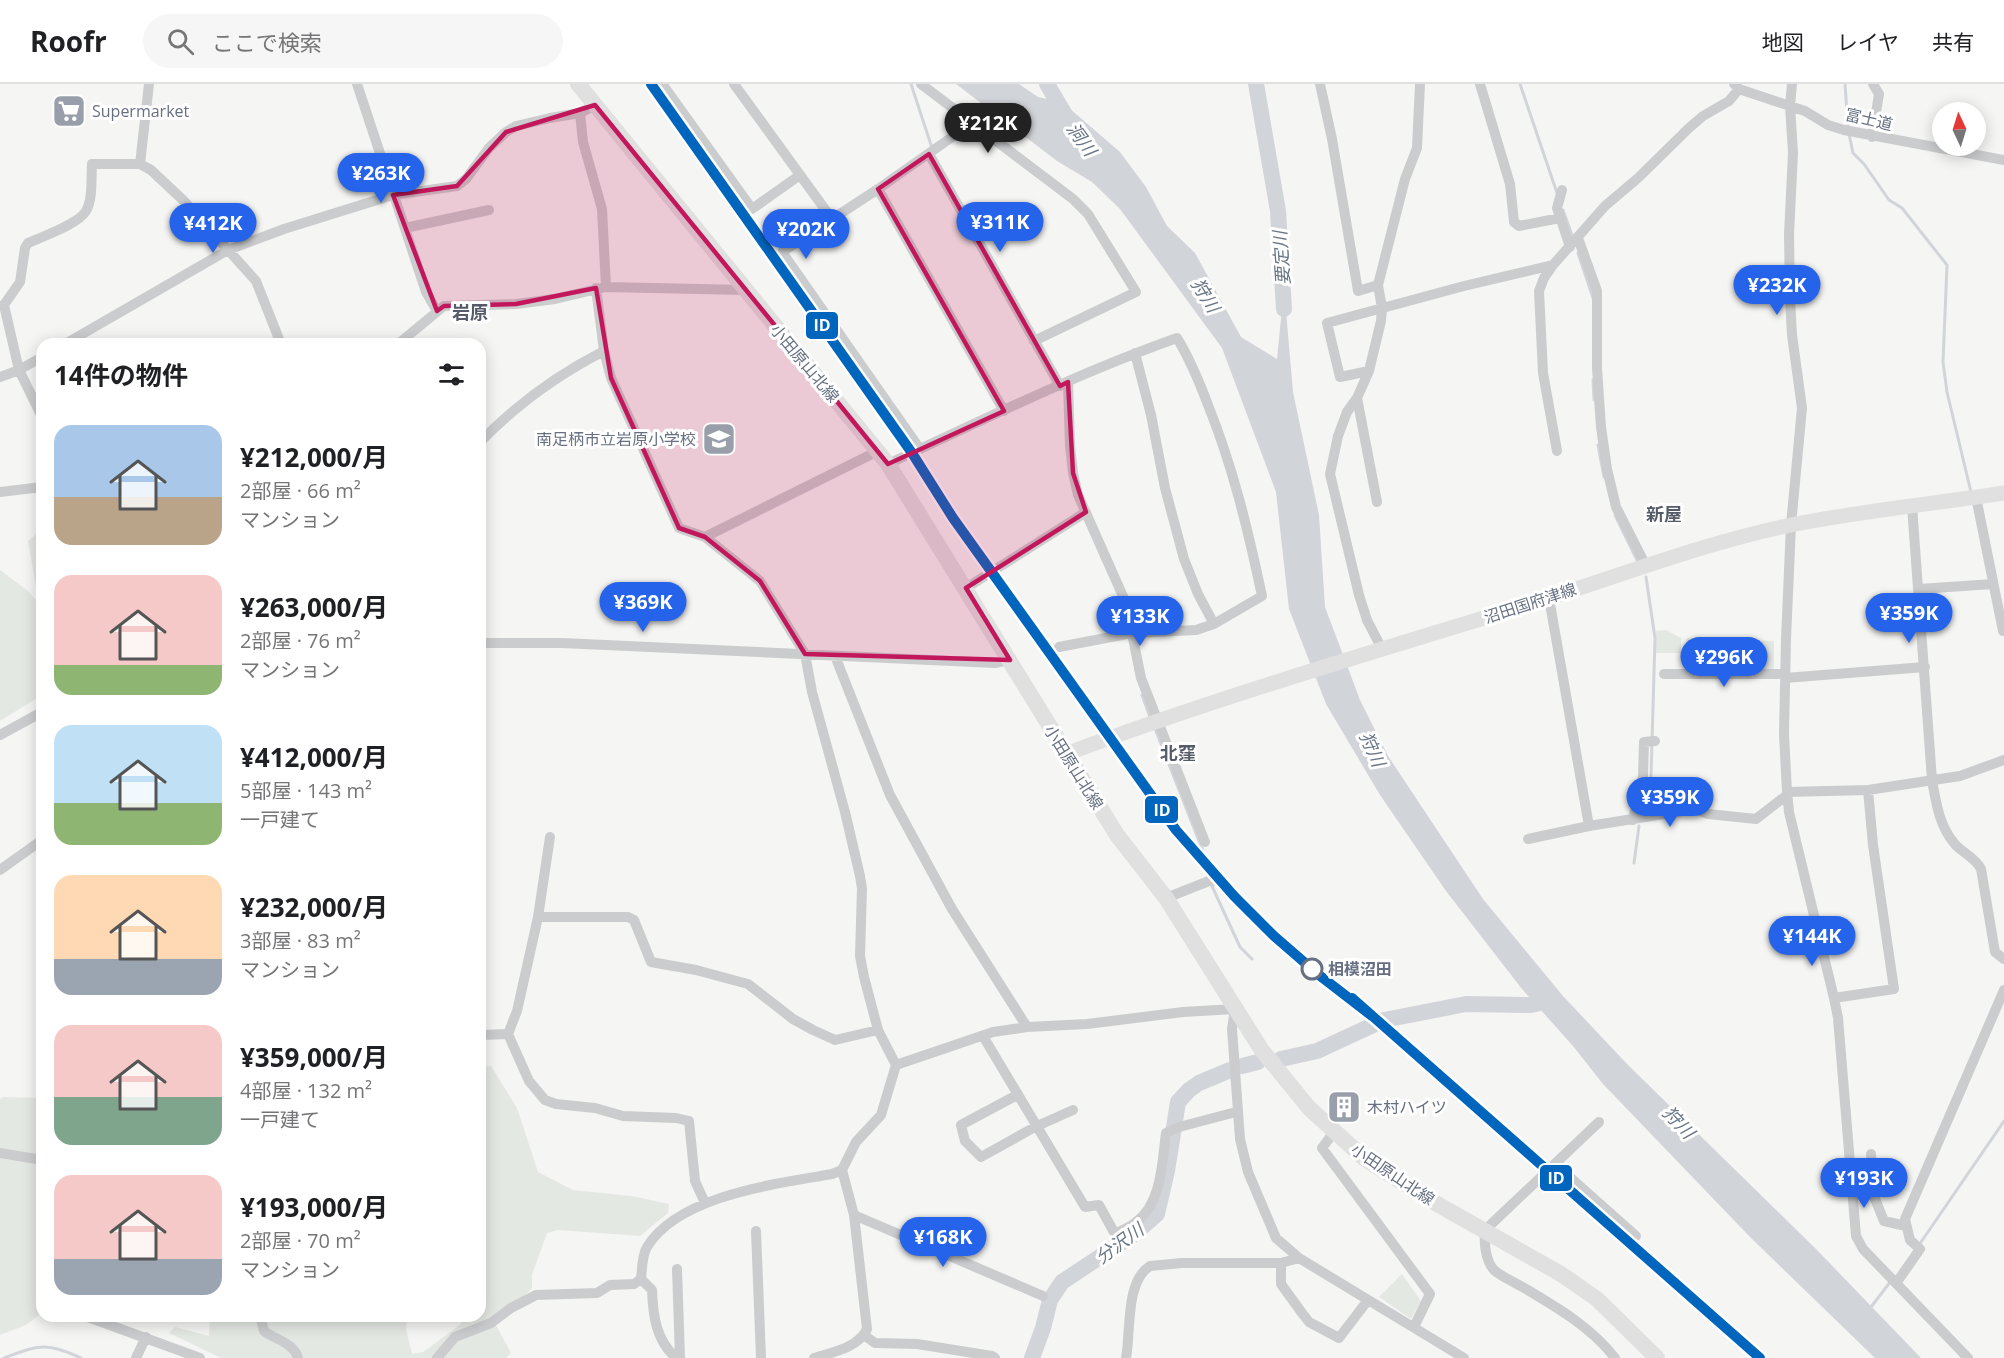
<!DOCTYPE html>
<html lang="ja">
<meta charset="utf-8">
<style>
body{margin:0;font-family:"Open Sans","Noto Sans JP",sans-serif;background:#f6f6f6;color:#202124;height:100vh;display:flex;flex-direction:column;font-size:22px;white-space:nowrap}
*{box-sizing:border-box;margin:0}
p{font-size:20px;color:#757577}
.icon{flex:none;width:33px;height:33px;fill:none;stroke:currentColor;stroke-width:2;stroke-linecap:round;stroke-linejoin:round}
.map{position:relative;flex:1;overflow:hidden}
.drawer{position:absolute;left:36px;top:254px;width:450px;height:984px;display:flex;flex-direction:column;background:#fff;border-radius:18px;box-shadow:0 3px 15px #0003}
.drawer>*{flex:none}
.needle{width:39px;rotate:356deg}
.controls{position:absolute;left:1932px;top:18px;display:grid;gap:12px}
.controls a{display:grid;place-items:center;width:54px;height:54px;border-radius:50%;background:#fff;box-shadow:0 3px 15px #0003;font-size:30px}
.price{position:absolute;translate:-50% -51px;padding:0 14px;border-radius:21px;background:#2563eb;color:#fff;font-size:20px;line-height:39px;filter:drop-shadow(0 2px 3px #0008)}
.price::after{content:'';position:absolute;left:50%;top:36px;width:18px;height:14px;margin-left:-9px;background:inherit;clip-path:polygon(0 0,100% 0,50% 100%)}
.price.active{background:#222;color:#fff}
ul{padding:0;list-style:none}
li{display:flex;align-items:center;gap:18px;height:150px;padding:0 18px}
li span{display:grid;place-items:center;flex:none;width:168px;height:120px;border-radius:18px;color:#555}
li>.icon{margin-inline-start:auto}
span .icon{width:72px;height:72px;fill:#fffc;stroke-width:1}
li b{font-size:26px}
h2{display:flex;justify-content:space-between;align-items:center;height:72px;padding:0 18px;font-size:26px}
header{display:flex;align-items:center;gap:36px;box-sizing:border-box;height:84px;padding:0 30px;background:#fff;border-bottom:2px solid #e0e0e0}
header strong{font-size:28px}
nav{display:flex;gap:33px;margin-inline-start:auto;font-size:21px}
.search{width:420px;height:54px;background:#f6f6f6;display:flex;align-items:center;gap:15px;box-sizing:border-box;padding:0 21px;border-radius:33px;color:#757577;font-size:22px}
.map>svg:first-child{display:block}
.green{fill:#e4e8e3}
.water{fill:#d1d4d9}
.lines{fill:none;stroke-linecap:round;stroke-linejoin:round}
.stream{stroke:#d1d4d9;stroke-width:3}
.river{stroke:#d1d4d9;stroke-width:16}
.street{stroke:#cbccce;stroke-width:10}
.secondary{stroke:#e0e0e0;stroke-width:15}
.primary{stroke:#e0e0e0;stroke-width:16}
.rail-1-casing{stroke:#fff;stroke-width:15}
.rail-1{stroke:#0065bd;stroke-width:10}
.marked{fill:#c2185b;fill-opacity:0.2;stroke:#c2185b;stroke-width:4.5;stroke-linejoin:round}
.stop-dot{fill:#fff;stroke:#677082;stroke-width:3}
.labels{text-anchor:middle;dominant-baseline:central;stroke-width:6;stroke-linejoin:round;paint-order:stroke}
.poi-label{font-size:16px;fill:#677082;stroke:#fff;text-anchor:start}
.street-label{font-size:16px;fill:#677082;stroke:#fff}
.stop-label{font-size:16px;font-weight:bold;fill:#677082;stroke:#fff;text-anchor:start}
.water-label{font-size:18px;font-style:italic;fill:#697685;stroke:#fff}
.neighbourhood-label{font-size:18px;font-weight:bold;fill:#555b68;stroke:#fff}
.line-badge{stroke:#fff;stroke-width:2}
.badge-label{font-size:16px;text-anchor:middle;font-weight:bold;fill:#fff}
</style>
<header>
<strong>Roofr</strong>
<div class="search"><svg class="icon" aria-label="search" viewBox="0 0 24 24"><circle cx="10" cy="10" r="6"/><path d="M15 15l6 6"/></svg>ここで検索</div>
<nav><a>地図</a><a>レイヤ</a><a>共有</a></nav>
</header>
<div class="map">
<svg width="2004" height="1274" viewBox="0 0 2004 1274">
<rect width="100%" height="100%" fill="#f5f5f4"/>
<path class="green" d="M42,445V611L0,637V486L28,507L39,520L28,457Z
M1666,546L1681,554V569H1656V547Z
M1688,554L1774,557V586H1686V556Z
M491,982L517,1024L538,1088L573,1106L632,1112L669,1120L668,1129L640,1152L558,1146L547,1149L532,1191V1204L496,1241L511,1269L506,1274H221L169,1249L175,1243L209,1252L210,1235L203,1232H407L406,1245L412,1270L423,1268L461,1240L458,1232H480V984Z
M3,1013L42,1014V1229L26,1241L0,1251V1015Z
M1402,1190L1421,1217L1411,1235L1379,1213Z"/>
<path class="water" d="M956,0H1019L1038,13L1062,18L1120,68L1146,103L1167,142L1195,169L1241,253L1277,275L1284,204L1293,308L1319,431L1325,523L1360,616L1388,672L1483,815L1563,912L1627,980L1817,1166L1921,1274H1875L1751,1154L1603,1000L1573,962L1522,905L1446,807L1380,711L1326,620L1289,525L1276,408L1222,264L1120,125L1092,98L1057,77Z"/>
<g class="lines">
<path class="stream" d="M911,0L932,64
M1520,0L1557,109
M1845,0L1848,43
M1849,50L1853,69L1864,80L1889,116L1902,124L1947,181L1943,278L1947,308L1971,408
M1563,126L1573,154
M1578,169L1593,214
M1593,296L1594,316
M1598,361L1604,393
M1615,431L1637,476
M1142,611L1150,633
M1154,642L1203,767L1208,794
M1641,728L1651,692L1655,554L1646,493
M1634,779L1639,742
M1211,800L1240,863L1252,875
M1919,1161L2004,1037
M1871,1223L1891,1197
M4,1274C39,1261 46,1258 81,1274"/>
<path class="river" d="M1047,0L1067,34
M1256,0L1278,127L1284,225
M1281,975L1317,967L1384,936L1466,920L1531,921L1553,916
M1242,982L1258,978
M1032,1274L1043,1244L1050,1216L1062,1198L1133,1151L1157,1130L1167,1087L1178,1018L1189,1006L1199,999L1230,986"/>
<path class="street" d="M357,0L426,208L437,227
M734,0L832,135
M921,0L1073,115L1088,130L1136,208L1034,257
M1320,0L1332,55L1358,207L1378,201
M1480,0L1510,100L1514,138L1519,142L1560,134
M1734,0L1739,5L1805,27L1828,41L1844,46L2004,76
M1792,0L1790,22L1793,69L1789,150L1790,214L1792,251L1802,324L1791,441L1786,555L1784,650L1787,708L1789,728L1834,914L1838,934L1856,1152L1863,1165L1968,1274
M663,1L752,125L800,91
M580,29L583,58L602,125L606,203
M1872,53L1879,10L1873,0
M929,70L1060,302
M140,80L149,0
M878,105L1004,327
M1562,106L1557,124L1570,163
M405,144L489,126
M1578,154L1597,207V284L1601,343L1607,385L1616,423L1646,482
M596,204L604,267L611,294L679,444L705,453L760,497L805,570L812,608L845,728L860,792L862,804L860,872L864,893L878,946L896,981L881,1031L856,1058L842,1086L832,1090C776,1100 679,1111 647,1163C642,1171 642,1186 641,1195
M4,221L19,286L42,333
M0,222L4,221L20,198L25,164L28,159C41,153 79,140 86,127C93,115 91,95 92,80H140L151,86L184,117L256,197L281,260
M65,260L228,166L284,145L393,111L457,102L466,95L489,64L506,48L516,42L550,34L580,29L595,21
M398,260L444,222L516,220L555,215L606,203L745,206
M1369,287L1340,293L1327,239L1464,202L1553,181
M0,293L19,286L42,273
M1068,298L1070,362L1073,389L1078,411L1126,519L1141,594L1205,758
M1357,314L1377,418
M480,358C517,320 557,291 604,267
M920,365L782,168L878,105L972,39
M1557,367L1543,289L1539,207L1544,194L1553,181L1605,122L1638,94L1689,44L1703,32L1729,17L1739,5
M888,380C983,336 1078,289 1177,254C1190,275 1199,297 1208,321C1233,383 1248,446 1262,512L1214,540L1198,510L1184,475L1165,404L1151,331L1135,269
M0,408L42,403
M1976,413L2003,547
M1912,422L1932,696C1936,718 1939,741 1954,759C1962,769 1975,773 1981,785L1995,868L2004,875
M705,453L878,367
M966,504L1086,428
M1919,505L1993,500
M1549,514L1589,742
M480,559H562L995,579L1010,576
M1059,563L1132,549L1196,546L1214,540
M1382,565L1367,536L1359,511L1330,390L1338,352L1347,328L1357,314L1369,287L1381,237L1382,224L1378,201L1405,95L1417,64L1420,0
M835,572L890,711L952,825L1027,943
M1664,590H1785
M1785,594L1925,583
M0,651L42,628
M1787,708L1868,706L1960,692L2004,676
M1633,736L1643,692L1644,658L1655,657
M1528,755L1589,742L1695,725L1708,730L1756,735L1787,711
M0,786L42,756
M1166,814L1209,797H1215
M538,833L550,753
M1834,914L1894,905L1873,761L1868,706
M480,951L508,950
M983,952L1085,1123L1099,1121L1115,1150C1122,1146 1130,1143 1136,1138C1162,1119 1162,1078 1166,1049L1179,1043L1236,1028
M896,981L993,948L1027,943L1087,940L1183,928L1235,925L1232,945L1240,1055L1248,1088L1276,1154L1299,1174L1464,1274
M1017,1011L961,1041L965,1057L981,1073L1035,1043L1073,1026
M1599,1038L1485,1146C1484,1158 1485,1176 1494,1186C1500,1192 1518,1200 1526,1205C1558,1224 1592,1244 1615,1274
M1334,1048L1322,1064L1430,1210L1414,1243
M0,1069L42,1076
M1871,1070L1873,1110L1884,1137L1906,1142
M1555,1080L1636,1152
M705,1119L695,1097L689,1037L676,1034L623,1032L595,1024L556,1020L545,1016L529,997L508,950L517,927L538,833H628L634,836L651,878L696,886L748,900L793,935L813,946L835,956L878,946
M854,1131L1043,1212
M756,1147L761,1274
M1281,1179V1200L1302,1229L1309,1238L1339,1254L1368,1216
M677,1185L680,1274
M641,1195L652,1206C653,1232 656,1256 676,1274
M1897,1198L1920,1165L1910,1156L1905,1135L2004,906
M85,1232L200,1274
M260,1232L264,1247C276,1256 294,1259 298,1274
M864,1251L875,1259L917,1260L992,1272L995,1274
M136,1274L146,1253
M437,1274L455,1253L491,1239L511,1224L536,1211L597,1209L610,1201L634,1200L641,1195
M814,1274C833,1268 858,1264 867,1245L854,1131L842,1086
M1126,1274C1131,1249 1125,1197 1150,1182L1182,1179H1281L1299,1174"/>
<path class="secondary" d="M1066,670C1216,614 1370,569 1523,522C1612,495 1699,460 1791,441C1861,427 1933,420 2004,409"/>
<path class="primary" d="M578,0L888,380L1117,751L1166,814L1261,965L1309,1024L1365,1075L1430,1116L1561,1190L1597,1215L1657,1274"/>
<defs>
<path id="rail-1" d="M651,0L912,369L953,434L1176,746L1234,812L1274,852L1319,891L1372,932
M1352,914L1760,1274"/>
</defs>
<use href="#rail-1" class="rail-1-casing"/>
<use href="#rail-1" class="rail-1"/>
</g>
<path class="marked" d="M595,21L888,380L1004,327L878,105L929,70L1060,302L1068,298L1073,389L1086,428L966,504L1010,576L805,570L760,497L705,453L679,444L611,294L596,204L516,220L444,222L437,227L393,111L457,102L506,48Z"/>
<defs>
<symbol id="supermarket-square" viewBox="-11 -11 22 22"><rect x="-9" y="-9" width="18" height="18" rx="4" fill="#999faa" stroke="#fff"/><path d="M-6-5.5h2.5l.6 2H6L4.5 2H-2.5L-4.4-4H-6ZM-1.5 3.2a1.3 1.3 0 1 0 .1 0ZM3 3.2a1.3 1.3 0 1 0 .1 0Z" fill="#fff"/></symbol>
<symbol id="school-square" viewBox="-11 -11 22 22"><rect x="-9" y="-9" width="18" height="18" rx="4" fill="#999faa" stroke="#fff"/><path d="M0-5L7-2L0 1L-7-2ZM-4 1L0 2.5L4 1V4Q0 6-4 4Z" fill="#fff"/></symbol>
<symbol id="building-square" viewBox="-11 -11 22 22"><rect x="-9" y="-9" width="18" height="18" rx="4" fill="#999faa" stroke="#fff"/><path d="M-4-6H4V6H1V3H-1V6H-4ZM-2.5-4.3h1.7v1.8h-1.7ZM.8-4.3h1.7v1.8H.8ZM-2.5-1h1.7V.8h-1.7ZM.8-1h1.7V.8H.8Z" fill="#fff"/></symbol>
</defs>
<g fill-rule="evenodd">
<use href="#supermarket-square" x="50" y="8" width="38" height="38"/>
<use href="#school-square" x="700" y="336" width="38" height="38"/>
<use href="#building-square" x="1325" y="1004" width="38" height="38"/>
</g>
<circle class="stop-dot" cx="1312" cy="885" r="10"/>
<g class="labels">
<g class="poi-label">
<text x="92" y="27">Supermarket</text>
<text x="696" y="355" text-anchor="end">南足柄市立岩原小学校</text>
<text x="1367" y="1023">木村ハイツ</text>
</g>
<g class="street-label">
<text transform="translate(1869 35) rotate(13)">富士道</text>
<text transform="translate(805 279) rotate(50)">小田原山北線</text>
<text transform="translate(1530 519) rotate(-18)">沼田国府津線</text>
<text transform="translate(1074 683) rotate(58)">小田原山北線</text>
<text transform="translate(1393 1090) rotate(34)">小田原山北線</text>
</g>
<g class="stop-label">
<text x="1328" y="885">相模沼田</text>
</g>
<g class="water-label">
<text transform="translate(1082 55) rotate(54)">洞川</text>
<text transform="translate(1281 174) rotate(-94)">要定川</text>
<text transform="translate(1206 211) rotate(58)">狩川</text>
<text transform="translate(1373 665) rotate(66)">狩川</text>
<text transform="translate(1679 1038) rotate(47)">狩川</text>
<text transform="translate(1119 1159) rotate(-36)">分沢川</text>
</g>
<g class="neighbourhood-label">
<text x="470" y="228">岩原</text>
<text x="1664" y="430">新屋</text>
<text x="1178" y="669">北窪</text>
</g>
</g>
<g class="line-badge">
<rect x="805" y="227" width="34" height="29" rx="6" fill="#0065bd"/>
<rect x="1144" y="711" width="35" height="29" rx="6" fill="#0065bd"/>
<rect x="1539" y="1080" width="34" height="28" rx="6" fill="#0065bd"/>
</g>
<g class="badge-label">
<text x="822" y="247">ID</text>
<text x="1162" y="732">ID</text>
<text x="1556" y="1100">ID</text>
</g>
</svg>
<div class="controls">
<a><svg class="needle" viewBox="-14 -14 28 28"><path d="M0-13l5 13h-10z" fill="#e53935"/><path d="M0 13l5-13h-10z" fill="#757577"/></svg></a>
</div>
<b class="price active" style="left:988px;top:70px">¥212K</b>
<b class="price" style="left:381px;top:120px">¥263K</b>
<b class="price" style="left:1000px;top:169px">¥311K</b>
<b class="price" style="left:213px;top:170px">¥412K</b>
<b class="price" style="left:806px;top:176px">¥202K</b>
<b class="price" style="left:1777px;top:232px">¥232K</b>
<b class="price" style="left:643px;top:549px">¥369K</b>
<b class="price" style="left:1909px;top:560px">¥359K</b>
<b class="price" style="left:1140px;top:563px">¥133K</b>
<b class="price" style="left:1724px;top:604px">¥296K</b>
<b class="price" style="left:1670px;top:744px">¥359K</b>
<b class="price" style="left:1812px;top:883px">¥144K</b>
<b class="price" style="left:1864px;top:1125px">¥193K</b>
<b class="price" style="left:943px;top:1184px">¥168K</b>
<section class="drawer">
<h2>14件の物件<svg class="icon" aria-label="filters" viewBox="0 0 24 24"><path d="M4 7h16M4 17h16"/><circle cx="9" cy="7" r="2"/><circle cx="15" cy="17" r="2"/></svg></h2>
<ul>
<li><span style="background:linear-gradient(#a9c7e8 60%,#b9a48a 0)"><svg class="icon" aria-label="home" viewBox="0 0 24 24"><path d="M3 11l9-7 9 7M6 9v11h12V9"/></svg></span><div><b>¥212,000/月</b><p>2部屋 · 66 m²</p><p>マンション</p></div></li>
<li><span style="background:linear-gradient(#f6c9c9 75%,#8fb573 0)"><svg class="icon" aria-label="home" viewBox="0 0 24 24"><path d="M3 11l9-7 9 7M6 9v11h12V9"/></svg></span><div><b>¥263,000/月</b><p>2部屋 · 76 m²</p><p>マンション</p></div></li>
<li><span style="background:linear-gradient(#bfe0f5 65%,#8fb573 0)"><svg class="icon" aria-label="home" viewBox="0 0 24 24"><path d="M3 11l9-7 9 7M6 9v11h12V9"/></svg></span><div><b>¥412,000/月</b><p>5部屋 · 143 m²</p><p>一戸建て</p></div></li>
<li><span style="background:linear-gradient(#ffd9b3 70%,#9aa5b1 0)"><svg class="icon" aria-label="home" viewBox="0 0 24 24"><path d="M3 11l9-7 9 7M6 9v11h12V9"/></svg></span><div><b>¥232,000/月</b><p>3部屋 · 83 m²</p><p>マンション</p></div></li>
<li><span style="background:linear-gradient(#f6c9c9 60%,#7fa58c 0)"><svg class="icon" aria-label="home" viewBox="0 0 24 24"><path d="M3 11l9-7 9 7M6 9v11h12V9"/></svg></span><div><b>¥359,000/月</b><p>4部屋 · 132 m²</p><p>一戸建て</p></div></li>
<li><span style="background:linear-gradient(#f6c9c9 70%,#9aa5b1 0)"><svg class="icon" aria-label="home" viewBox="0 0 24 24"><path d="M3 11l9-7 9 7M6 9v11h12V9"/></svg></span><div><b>¥193,000/月</b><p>2部屋 · 70 m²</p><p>マンション</p></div></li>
</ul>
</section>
</div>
